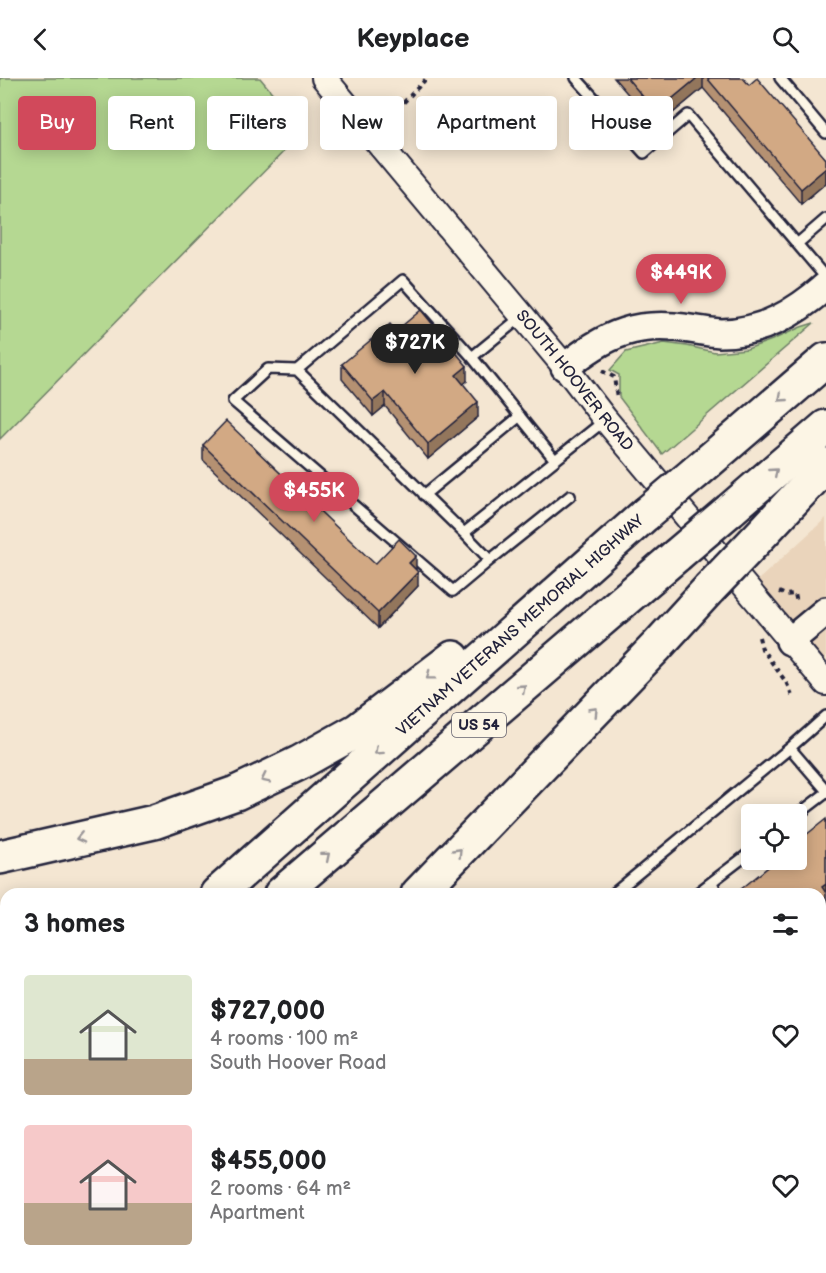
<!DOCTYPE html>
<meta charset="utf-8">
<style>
body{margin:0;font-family:"Balsamiq Sans",sans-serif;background:#f6f6f6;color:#202124;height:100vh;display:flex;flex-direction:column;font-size:22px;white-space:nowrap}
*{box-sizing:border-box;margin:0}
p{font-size:20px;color:#757577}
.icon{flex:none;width:33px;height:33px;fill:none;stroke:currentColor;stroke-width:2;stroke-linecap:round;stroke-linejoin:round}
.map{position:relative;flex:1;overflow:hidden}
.details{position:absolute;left:0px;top:810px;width:826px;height:386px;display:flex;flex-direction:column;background:#fff;border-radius:18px 18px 0 0;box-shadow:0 3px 15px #0003}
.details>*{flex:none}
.banner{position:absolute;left:18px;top:18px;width:790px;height:54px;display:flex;gap:12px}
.buttons{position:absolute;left:741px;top:726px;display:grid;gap:12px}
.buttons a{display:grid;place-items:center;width:66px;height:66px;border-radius:6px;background:#fff;box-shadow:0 3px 15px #0003;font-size:30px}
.price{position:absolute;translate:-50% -51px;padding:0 14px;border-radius:21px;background:#d1495b;color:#fff;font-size:20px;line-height:39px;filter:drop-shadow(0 2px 3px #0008)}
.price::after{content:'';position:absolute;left:50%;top:36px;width:18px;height:14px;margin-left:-9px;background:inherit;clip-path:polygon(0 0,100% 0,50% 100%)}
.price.selected{background:#222;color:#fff}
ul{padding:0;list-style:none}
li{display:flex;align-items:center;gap:18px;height:150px;padding:0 24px}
li span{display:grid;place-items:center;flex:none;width:168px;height:120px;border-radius:6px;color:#555}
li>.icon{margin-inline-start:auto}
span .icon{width:72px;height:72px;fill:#fffc;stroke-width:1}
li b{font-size:26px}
h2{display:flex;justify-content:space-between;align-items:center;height:72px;padding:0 24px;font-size:26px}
.chip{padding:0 21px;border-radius:6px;background:#fff;box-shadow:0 3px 15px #0003;font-size:21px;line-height:54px}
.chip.selected{background:#d1495b;color:#fff}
header{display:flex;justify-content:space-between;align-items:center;height:78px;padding:0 24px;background:#fff;font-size:27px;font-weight:700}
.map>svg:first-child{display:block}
.built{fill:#ead4bb}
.green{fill:#b5d892;stroke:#6c7d66;stroke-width:1.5}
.water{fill:url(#water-waves);stroke:#5f909d;stroke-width:1.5}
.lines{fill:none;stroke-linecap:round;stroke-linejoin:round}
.service-casing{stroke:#22223b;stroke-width:14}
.tertiary-casing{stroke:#22223b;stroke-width:28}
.secondary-casing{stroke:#22223b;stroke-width:32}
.motorway-casing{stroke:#22223b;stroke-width:38}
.path{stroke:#22223b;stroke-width:4;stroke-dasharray:4.5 4.5;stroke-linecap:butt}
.service{stroke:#fcf5e5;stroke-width:9}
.tertiary{stroke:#fcf5e5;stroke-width:24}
.secondary{stroke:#fcf5e5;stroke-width:27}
.motorway{stroke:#fcf5e5;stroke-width:33}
.motorway-bridge-casing{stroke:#22223b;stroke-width:38;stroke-linecap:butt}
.motorway-bridge{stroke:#fcf5e5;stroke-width:33}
.wall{fill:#b59172;stroke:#22223b;stroke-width:1.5}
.shaded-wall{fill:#93765c;stroke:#22223b;stroke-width:1.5}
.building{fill:#d2a984;stroke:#22223b;stroke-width:1.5}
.oneway{stroke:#9a9698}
.labels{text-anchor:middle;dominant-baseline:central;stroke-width:4.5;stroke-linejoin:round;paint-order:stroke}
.shield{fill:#fcf5e5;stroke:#63616e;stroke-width:1.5}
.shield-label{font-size:15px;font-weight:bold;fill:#22223b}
.street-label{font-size:16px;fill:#22223b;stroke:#fcf5e5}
</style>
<header><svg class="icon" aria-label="back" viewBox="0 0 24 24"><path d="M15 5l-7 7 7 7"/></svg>Keyplace<svg class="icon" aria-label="search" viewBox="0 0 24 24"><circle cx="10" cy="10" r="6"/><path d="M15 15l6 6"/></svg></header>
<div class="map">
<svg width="826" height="1195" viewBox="0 0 826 1195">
<defs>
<pattern id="water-waves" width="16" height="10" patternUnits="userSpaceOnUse" patternTransform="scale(1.5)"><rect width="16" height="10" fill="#88d9df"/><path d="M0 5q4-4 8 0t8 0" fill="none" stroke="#75bac0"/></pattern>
</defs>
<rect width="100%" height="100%" fill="#f4e6d2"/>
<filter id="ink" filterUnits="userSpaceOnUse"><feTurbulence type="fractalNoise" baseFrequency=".0167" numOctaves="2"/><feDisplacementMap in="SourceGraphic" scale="12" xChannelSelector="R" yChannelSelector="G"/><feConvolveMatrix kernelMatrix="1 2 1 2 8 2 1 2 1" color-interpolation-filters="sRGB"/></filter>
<g filter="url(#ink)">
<path class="built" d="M826,440V602L748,511Z"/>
<path class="green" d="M0,0H260L304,53L0,361Z
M814,245L662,376L619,319V297L610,292L626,274L664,265L687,268L715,274L747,271L772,262L801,249Z
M821,1066L826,1069V1195H373L362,1190H820Z"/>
<path class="water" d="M0,1121L6,1127V1183L0,1177Z"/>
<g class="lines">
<defs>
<path id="service" d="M576,0L644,75L688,37L826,200
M780,0L826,55
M797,166L826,141
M521,239L472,279L403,202L297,292L464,455L604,343
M472,279L555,382
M297,292L268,291L233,323L453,513L490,482L464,455
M424,417L520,338
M490,482L570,418
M826,638L790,670L826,712
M796,738L826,715
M712,804L717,816
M613,816L790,670
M696,816L752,773
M820,1023L826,1026"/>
<g id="tertiary">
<path id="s1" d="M324,0L565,289L605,341L826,605"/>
</g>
<path id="secondary" d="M565,289C583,275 602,261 624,254C639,249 659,248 674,249C689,250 704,254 720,255C762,255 795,235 826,208
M790,563L826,533"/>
<g id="motorway">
<path d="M696,394L826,282"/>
<path d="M730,432L826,349"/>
<path d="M754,464L826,387"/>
<path d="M0,779L154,744L236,715L299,685L358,652L453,580"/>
<path id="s2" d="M217,816L646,436"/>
<path d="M281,816L677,477"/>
<path d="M418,816L657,568L709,511"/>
<path d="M0,1007L6,1002"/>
<path d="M0,1058L6,1053"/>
<path d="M49,1195L55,1190"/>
<path d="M144,1195L146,1190"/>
</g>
</defs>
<use href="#service" class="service-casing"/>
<use href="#tertiary" class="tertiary-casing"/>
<use href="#secondary" class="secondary-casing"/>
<use href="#motorway" class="motorway-casing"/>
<path class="path" d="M385,44L427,0
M602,293L614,299L617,320
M779,514L786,517L795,516L797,525
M759,559L762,571L786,604L794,621"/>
<use href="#service" class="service"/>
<use href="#tertiary" class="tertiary"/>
<use href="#secondary" class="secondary"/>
<use href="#motorway" class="motorway"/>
<defs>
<path id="motorway-bridge" d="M646,436L696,394
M677,477L730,432
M709,511L754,464"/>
</defs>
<use href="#motorway-bridge" class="motorway-bridge-casing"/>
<use href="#motorway-bridge" class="motorway-bridge"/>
</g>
<path class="wall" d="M614,0H743L749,7L826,81V105L801,126L703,10L656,49Z
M396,253L467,303L463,306L478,339L428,381L385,328L373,338L342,301V286Z
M203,367L375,486L418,508L378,550L203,382Z
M826,741V851L821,856L826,862V958L820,952V816Z"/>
<path class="shaded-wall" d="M697,0H703V10L656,49V34Z
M826,90V105L801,126V111Z
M467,288V303L456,312V297Z
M385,314V328L373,338V323Z
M478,324V339L428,381V366Z
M416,478V492L409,485Z
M418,494V508L378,550V535Z
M826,806V821L822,809Z
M826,837V851L820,856V841Z"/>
<path class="building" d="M627,0H697L656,34Z
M707,0H743L749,7L757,0L826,81V90L801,111Z
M421,232L467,288L456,297L478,324L428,366L385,314L373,323L342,286L390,246L396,253Z
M226,343L375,486L399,461L416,478L409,485L418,494L378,535L203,367Z
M826,741V806L822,809L826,815V837L820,841V816H735L777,782H796V765Z
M701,809L706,816H692Z
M820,856L826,862V944L820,937Z"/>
<defs><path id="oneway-chevron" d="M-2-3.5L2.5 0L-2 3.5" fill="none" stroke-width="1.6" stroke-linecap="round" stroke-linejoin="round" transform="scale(1.5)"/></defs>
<g class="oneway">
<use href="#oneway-chevron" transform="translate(782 320) rotate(139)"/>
<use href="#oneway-chevron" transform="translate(774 394) rotate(-41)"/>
<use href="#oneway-chevron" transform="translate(430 598) rotate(143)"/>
<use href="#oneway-chevron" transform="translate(522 610) rotate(-41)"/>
<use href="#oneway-chevron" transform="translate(594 633) rotate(-46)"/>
<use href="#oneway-chevron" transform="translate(378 673) rotate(138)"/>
<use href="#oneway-chevron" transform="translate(265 701) rotate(154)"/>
<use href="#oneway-chevron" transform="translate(80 760) rotate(167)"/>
<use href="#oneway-chevron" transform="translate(458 774) rotate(-46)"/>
<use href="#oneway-chevron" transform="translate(326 778) rotate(-40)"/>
</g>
</g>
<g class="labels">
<rect class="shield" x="452" y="635" width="54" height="24" rx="4.5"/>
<g class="shield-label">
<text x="479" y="647">US 54</text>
</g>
<g class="street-label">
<text stroke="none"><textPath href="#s1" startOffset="393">SOUTH HOOVER ROAD</textPath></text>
<text stroke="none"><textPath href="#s2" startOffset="405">VIETNAM VETERANS MEMORIAL HIGHWAY</textPath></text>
</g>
</g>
</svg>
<div class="buttons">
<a><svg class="icon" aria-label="locate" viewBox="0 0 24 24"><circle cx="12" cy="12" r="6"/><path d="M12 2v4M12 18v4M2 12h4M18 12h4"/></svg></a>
</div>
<b class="price" style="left:681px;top:227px">$449K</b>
<b class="price selected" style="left:415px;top:297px">$727K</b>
<b class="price" style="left:314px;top:445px">$455K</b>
<div class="banner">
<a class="chip selected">Buy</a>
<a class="chip">Rent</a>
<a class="chip">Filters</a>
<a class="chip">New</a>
<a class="chip">Apartment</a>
<a class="chip">House</a>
</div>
<section class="details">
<h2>3 homes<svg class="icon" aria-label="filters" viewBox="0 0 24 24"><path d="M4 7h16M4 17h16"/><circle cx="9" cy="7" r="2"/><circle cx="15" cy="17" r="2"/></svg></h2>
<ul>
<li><span style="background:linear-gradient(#dfe7d0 70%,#b9a48a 0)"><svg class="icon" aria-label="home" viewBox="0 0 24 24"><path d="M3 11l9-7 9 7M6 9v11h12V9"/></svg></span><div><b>$727,000</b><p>4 rooms · 100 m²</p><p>South Hoover Road</p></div><svg class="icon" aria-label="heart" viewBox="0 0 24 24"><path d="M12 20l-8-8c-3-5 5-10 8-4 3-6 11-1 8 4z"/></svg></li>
<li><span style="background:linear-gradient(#f6c9c9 65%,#b9a48a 0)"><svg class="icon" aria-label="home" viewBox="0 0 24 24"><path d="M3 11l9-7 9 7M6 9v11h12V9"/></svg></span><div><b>$455,000</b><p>2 rooms · 64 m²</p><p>Apartment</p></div><svg class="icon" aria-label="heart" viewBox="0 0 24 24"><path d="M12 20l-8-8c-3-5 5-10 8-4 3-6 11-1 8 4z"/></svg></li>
</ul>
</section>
</div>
